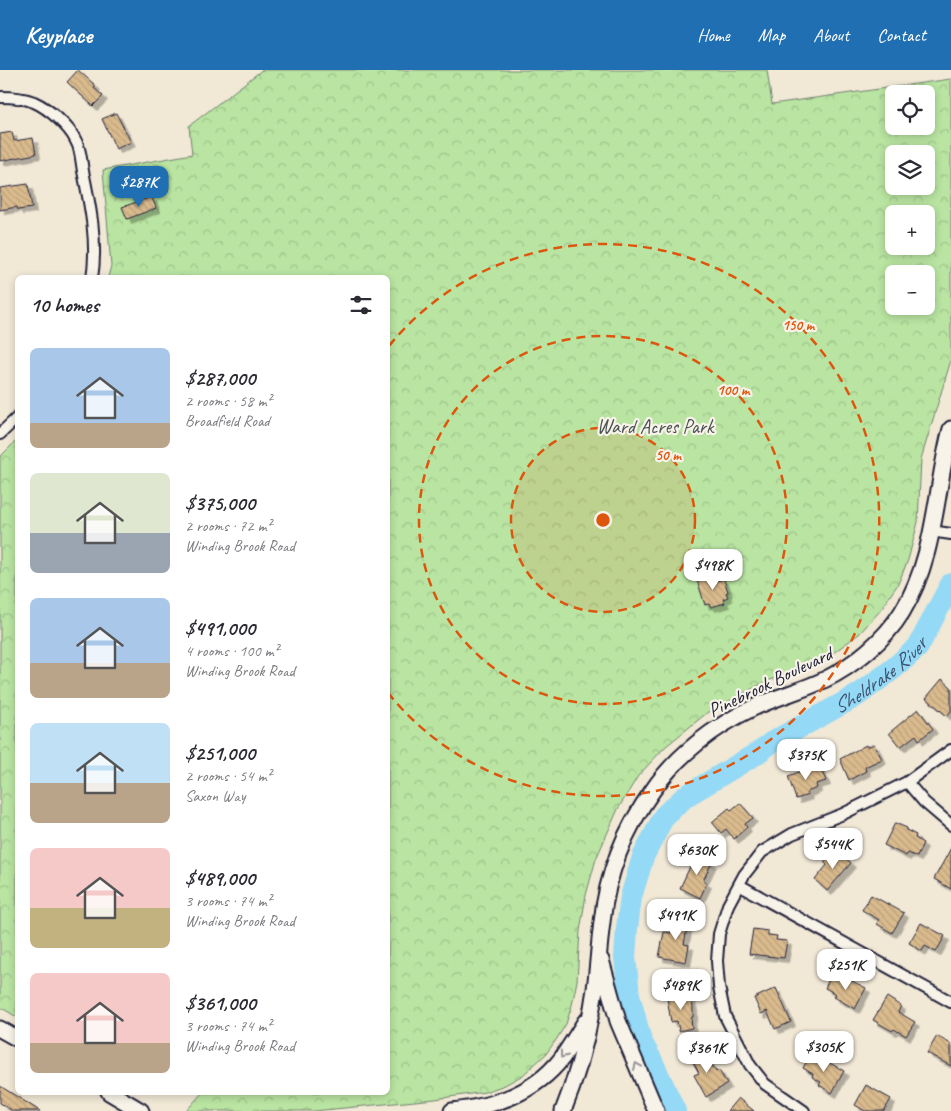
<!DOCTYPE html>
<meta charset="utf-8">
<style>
body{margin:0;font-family:Caveat,sans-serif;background:#f7f7f7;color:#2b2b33;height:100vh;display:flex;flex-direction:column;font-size:19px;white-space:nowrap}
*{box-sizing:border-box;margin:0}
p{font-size:16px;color:#7c7c81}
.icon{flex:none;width:28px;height:28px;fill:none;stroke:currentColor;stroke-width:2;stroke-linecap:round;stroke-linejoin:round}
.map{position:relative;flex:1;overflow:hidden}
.panel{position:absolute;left:15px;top:205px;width:375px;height:820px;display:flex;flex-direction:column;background:#fff;border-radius:8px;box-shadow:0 2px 8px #0003}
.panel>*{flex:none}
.fabs{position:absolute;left:885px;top:15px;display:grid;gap:10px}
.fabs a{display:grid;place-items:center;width:50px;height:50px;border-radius:8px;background:#fff;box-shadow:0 2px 8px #0003;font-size:25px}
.price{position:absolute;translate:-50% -42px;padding:0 11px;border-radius:10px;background:#fff;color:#222;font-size:16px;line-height:32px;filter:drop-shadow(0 1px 2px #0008)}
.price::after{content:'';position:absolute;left:50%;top:30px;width:15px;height:11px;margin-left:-8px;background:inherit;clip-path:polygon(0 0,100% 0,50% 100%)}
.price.selected{background:#1f6fb2;color:#fff}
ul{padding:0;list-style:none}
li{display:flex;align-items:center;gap:15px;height:125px;padding:0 15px}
li span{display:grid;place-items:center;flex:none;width:140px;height:100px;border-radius:8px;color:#555}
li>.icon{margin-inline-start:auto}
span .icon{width:60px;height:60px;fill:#fffc;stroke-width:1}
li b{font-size:21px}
h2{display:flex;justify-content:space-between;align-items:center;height:60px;padding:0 15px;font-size:21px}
header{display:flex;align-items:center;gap:30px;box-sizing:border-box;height:70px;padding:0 25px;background:#1f6fb2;color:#fff}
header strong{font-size:24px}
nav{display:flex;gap:28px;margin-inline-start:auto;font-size:18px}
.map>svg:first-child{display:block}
.forest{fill:url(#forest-crowns);stroke:#6e836e;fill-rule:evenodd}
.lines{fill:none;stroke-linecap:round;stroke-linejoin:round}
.river{stroke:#94d9f6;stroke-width:22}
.building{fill:url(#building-back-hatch);stroke:#22223b;filter:url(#shadow)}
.street-casing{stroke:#22223b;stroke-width:14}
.secondary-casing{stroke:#22223b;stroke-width:19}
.street{stroke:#f7f3e8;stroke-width:10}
.secondary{stroke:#f7f3e8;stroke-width:15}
.oneway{stroke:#97959a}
.ring{fill:none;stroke:#de560e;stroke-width:2.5;stroke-dasharray:9 6}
.labels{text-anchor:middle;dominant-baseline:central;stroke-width:4.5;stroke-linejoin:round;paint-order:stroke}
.park-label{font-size:20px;fill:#485254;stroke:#f7f3e8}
.street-label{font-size:20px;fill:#22223b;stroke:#f7f3e8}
.water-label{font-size:21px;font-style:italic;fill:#3e506a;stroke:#f7f3e8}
.centre{fill:#de560e;stroke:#f7f3e8;stroke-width:2.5}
.ring-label{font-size:15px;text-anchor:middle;font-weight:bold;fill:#de560e;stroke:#f7f3e8;stroke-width:4.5;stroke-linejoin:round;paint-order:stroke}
</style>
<header>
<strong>Keyplace</strong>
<nav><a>Home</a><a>Map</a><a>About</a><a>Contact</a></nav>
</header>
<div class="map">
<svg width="951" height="1041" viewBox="0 0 951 1041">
<defs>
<pattern id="forest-crowns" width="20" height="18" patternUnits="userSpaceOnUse" patternTransform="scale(1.25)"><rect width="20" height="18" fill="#b9e4a1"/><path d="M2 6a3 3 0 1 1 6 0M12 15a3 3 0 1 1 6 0" fill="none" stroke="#9fc38c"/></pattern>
<pattern id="building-back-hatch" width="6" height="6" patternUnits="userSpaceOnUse" patternTransform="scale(1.25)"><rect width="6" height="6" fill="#dabb8d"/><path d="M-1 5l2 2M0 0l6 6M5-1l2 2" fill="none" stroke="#bba07b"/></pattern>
<filter id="shadow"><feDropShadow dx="4.5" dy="4.5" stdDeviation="0" flood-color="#0004"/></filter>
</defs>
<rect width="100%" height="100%" fill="#f1e8d6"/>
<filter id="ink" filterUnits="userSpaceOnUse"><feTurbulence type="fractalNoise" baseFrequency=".02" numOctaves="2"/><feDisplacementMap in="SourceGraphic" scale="10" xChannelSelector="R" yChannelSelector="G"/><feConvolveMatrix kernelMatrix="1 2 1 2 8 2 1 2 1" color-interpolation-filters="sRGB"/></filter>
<g filter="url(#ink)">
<path class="forest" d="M262,0H767L772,34L951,9V290L921,389L918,452L908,490L898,514L879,542L859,564L833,583L801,600L767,611L708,642L665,677L638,706L618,739L596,789L586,825L580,861L577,911L572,935L566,954L556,970L546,984L523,1005L505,1015L485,1022L435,1029L314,1041H186L202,1023L388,1022V208L108,207L111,196L103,100L192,84L189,56ZM894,24H926V56H894ZM894,84H926V116H894ZM894,144H926V176H894ZM894,204H926V236H894Z
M17,370V947L0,937V387Z"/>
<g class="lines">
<path class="river" id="s1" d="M675,1041L652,991L641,971L629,925L625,887L627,858L631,827L643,787L664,746L686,726L756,684L771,673L858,625L893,599L918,577L951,514"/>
</g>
<path class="building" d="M78,0L96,16L94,18L103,26L93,36L67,12Z
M116,43L131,72L116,79L102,49Z
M12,62L14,71L33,68L36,84L0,91V64Z
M28,114L32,138L18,140L17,137L0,140V118Z
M152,127L156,138L127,149L122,137Z
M706,507L707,510L715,507L716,511L724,509L728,522L726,523L728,527L723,529L725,533L711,537L709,534L705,535L697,510Z
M942,609L951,617V641L947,646L926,628Z
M918,639L933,659L919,670L916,665L900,677L889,663Z
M874,674L882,689L865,697L866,701L849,710L840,689L866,675L867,677Z
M820,697L826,711L816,714L817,718L807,722L808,725L796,729L788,706L810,698L811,700Z
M740,733L753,748L745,754L747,757L734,769L726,759L721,763L712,752L729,738L731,740Z
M895,753L907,758L906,760L916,765L915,768L923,773L917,787L908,783L906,786L884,775Z
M951,778V819L934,809Z
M835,779L851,793L827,821L815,810L827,795L824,792Z
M696,784L712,792L703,811L707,813L700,828L680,818Z
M871,825L904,843L892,863L877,854L879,850L862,840Z
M674,845L689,848L684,874L689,875L686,892L659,887L664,862L671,863Z
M921,853L945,866L936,882L925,876L922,881L909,873Z
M753,859L768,861V865L777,866L776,870L787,871L784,888L749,884Z
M831,905L842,911L844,907L866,918L855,939L834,927L836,924L825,918Z
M776,918L791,952L775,959L767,941L761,944L754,928Z
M690,924L693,937V947L691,948L692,958L679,961L677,951L671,952L667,928Z
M887,927L901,936L898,942L915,952L906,966L894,959L892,961L873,950Z
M937,966L951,974V996L927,983Z
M703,980L716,1002L719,1000L727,1014L706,1027L694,1005L699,1003L690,987Z
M810,985L821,992L823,989L844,1001L832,1023L819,1015L821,1012L812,1007L813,1004L803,998Z
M866,1015L891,1029L884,1041H865L855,1035Z
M0,1016L40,1041H13L0,1033Z
M738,1028L754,1041H727Z"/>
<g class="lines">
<defs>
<path id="street" d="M0,27C11,27 24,28 34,32C48,38 70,57 76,71C81,79 81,91 83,101C90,135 98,172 92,208
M0,364L18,347
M931,461L951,464
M907,712L924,732L951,755
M739,815L951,932
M804,1041L765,1014L750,995L725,946L719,917L717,891L719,864L728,835L744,805L762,782L792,764L843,744L907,712L951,680"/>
<path id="secondary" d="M601,890L618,951L656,1041
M0,959L18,969
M109,1022L141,1041
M452,1041C494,1037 536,1022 562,988C570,976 578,964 585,952
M563,1041C579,1002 589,961 595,919C598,897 599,874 602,852C607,804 625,759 653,720C677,685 715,656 753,638C776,627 801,621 824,610C853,596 885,570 902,542C936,487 935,420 951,359"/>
</defs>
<use href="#street" class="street-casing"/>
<use href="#secondary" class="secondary-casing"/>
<use href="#street" class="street"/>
<use href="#secondary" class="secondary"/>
</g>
<defs><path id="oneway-chevron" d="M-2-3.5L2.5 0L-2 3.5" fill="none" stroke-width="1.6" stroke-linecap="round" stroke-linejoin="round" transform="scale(1.25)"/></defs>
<g class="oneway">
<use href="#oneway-chevron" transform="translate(563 985) rotate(126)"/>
<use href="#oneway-chevron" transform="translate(637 996) rotate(-113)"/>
</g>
</g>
<circle cx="603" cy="450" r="92" fill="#de560e" fill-opacity=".12"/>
<g class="ring">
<circle cx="603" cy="450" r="92"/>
<circle cx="603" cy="450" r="184"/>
<path d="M389 276A276 276 0 1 1 389 624"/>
</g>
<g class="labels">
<g class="park-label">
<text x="655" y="356">Ward Acres Park</text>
</g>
<g class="street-label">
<text transform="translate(770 612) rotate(-26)">Pinebrook Boulevard</text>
</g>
<g class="water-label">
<text stroke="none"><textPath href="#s1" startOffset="570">Sheldrake River</textPath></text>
</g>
</g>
<circle cx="603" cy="450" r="8" class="centre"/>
<g class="ring-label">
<text x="798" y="260">150 m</text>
<text x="733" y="325">100 m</text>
<text x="668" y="390">50 m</text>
</g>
</svg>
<div class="fabs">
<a><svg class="icon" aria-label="locate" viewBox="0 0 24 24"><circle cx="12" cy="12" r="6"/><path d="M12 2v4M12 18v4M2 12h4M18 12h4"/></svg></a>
<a><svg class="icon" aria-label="layers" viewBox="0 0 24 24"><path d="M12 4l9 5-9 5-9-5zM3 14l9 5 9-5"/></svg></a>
<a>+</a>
<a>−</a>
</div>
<b class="price selected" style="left:139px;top:138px">$287K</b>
<b class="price" style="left:713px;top:521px">$498K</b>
<b class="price" style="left:806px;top:711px">$375K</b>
<b class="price" style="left:833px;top:800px">$544K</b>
<b class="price" style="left:697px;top:806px">$630K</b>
<b class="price" style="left:676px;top:871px">$491K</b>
<b class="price" style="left:846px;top:921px">$251K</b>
<b class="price" style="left:681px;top:941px">$489K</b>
<b class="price" style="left:824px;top:1003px">$305K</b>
<b class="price" style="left:707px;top:1004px">$361K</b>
<section class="panel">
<h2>10 homes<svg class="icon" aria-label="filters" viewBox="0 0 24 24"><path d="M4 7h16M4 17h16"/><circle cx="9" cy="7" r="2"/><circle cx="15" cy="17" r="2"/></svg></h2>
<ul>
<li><span style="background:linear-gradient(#a9c7e8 75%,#b9a48a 0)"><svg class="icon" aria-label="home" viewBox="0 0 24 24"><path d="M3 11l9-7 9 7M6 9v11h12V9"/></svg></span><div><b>$287,000</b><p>2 rooms · 58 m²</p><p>Broadfield Road</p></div></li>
<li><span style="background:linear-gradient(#dfe7d0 60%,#9aa5b1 0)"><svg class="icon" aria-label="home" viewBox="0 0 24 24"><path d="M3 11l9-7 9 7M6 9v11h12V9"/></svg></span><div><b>$375,000</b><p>2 rooms · 72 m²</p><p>Winding Brook Road</p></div></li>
<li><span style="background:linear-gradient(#a9c7e8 65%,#b9a48a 0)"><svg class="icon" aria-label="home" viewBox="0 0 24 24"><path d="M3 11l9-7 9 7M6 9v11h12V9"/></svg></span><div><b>$491,000</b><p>4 rooms · 100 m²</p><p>Winding Brook Road</p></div></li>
<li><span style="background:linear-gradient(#bfe0f5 60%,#b9a48a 0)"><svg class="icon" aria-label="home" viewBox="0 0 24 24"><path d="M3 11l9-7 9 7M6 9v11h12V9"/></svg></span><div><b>$251,000</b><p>2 rooms · 54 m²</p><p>Saxon Way</p></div></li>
<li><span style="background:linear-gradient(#f6c9c9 60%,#c2b280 0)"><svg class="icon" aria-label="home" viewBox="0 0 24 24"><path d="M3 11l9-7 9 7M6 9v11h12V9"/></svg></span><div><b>$489,000</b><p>3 rooms · 74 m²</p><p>Winding Brook Road</p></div></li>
<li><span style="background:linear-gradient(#f6c9c9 70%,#b9a48a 0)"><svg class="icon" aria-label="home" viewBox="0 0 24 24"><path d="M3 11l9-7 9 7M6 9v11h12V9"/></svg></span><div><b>$361,000</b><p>3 rooms · 74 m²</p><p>Winding Brook Road</p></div></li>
</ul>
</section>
</div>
